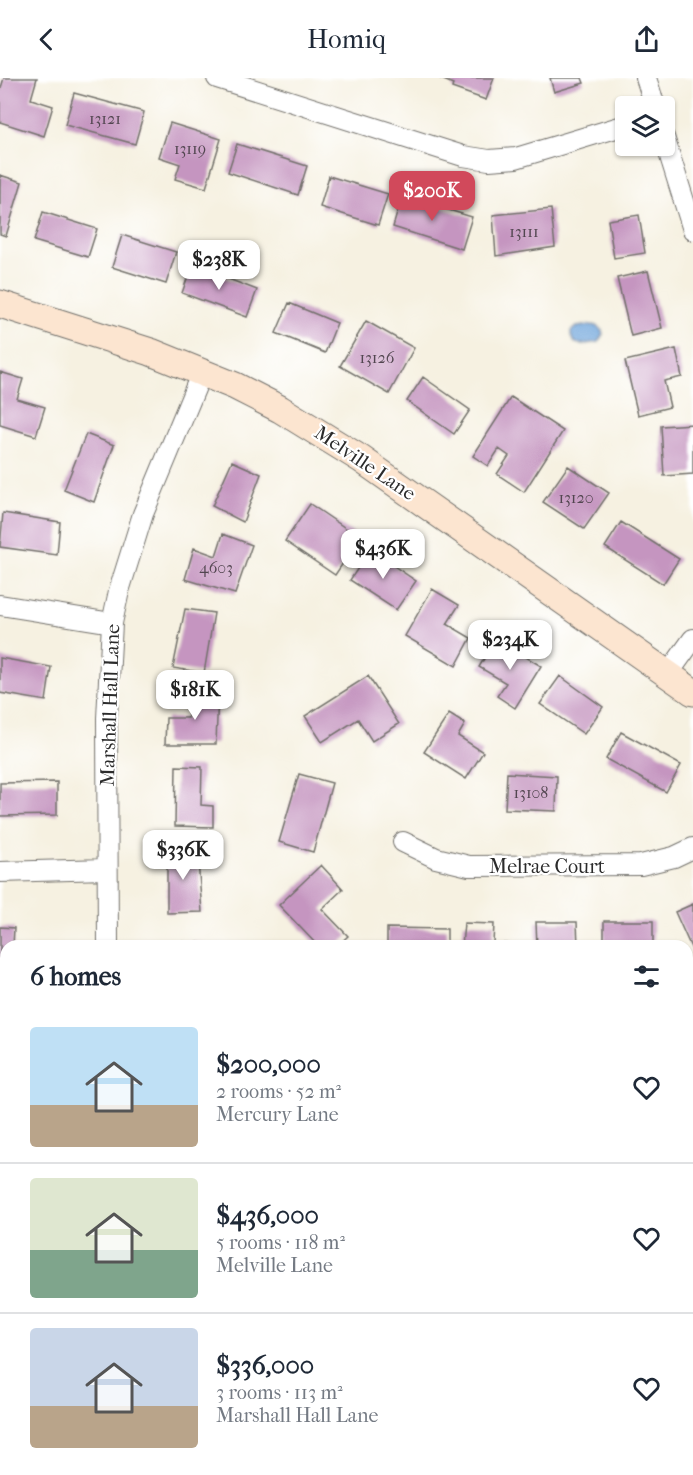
<!DOCTYPE html>
<meta charset="utf-8">
<style>
body{margin:0;font-family:"IM FELL French Canon",serif;background:#f6f6f7;color:#1f2937;height:100vh;display:flex;flex-direction:column;font-size:22px;white-space:nowrap}
*{box-sizing:border-box;margin:0}
p{font-size:20px;color:#747a83}
.icon{flex:none;width:33px;height:33px;fill:none;stroke:currentColor;stroke-width:2;stroke-linecap:round;stroke-linejoin:round}
.map{position:relative;flex:1;overflow:hidden}
.drawer{position:absolute;left:0px;top:862px;width:693px;height:536px;display:flex;flex-direction:column;background:#fff;border-radius:18px 18px 0 0;box-shadow:0 2px 4px #0004}
.drawer>*{flex:none}
.buttons{position:absolute;left:615px;top:18px;display:grid;gap:12px}
.buttons a{display:grid;place-items:center;width:60px;height:60px;border-radius:6px;background:#fff;box-shadow:0 2px 4px #0004;font-size:30px}
.price{position:absolute;translate:-50% -51px;padding:0 14px;border-radius:12px;background:#fff;color:#222;font-size:20px;line-height:39px;filter:drop-shadow(0 2px 3px #0008)}
.price::after{content:'';position:absolute;left:50%;top:36px;width:18px;height:14px;margin-left:-9px;background:inherit;clip-path:polygon(0 0,100% 0,50% 100%)}
.price.on{background:#d1495b;color:#fff}
ul{padding:0;list-style:none}
li{display:flex;align-items:center;gap:18px;height:150px;padding:0 30px}
li+li{border-top:2px solid #e0e1e3}
li span{display:grid;place-items:center;flex:none;width:168px;height:120px;border-radius:6px;color:#555}
li>.icon{margin-inline-start:auto}
span .icon{width:72px;height:72px;fill:#fffc;stroke-width:1}
li b{font-size:26px}
h2{display:flex;justify-content:space-between;align-items:center;height:72px;padding:0 30px;font-size:26px}
header{display:flex;justify-content:space-between;align-items:center;height:78px;padding:0 30px;background:#fff;font-size:27px;font-weight:600}
.map>svg:first-child{display:block}
.water{fill:#6ca3da;stroke:#4c6782;stroke-width:1.5}
.building{fill:#c595c0}
.lines{fill:none;stroke-linecap:round;stroke-linejoin:round}
.street-casing{stroke:#72706b;stroke-width:22}
.secondary-casing{stroke:#72706b;stroke-width:29}
.street{stroke:#fff;stroke-width:20}
.secondary{stroke:#fce5d0;stroke-width:27}
.labels{text-anchor:middle;dominant-baseline:central;stroke-width:4.5;stroke-linejoin:round;paint-order:stroke}
.number-label{font-size:16px;fill:#524650}
.street-label{font-size:20px;fill:#2b2b2b;stroke:#fff}
</style>
<header><svg class="icon" aria-label="back" viewBox="0 0 24 24"><path d="M15 5l-7 7 7 7"/></svg>Homiq<svg class="icon" aria-label="share" viewBox="0 0 24 24"><path d="M12 15V3M7 8l5-5 5 5M5 13v7h14v-7"/></svg></header>
<div class="map">
<svg width="693" height="1397" viewBox="0 0 693 1397">
<rect width="100%" height="100%" fill="#fff"/>
<filter id="ink" filterUnits="userSpaceOnUse"><feTurbulence type="fractalNoise" baseFrequency=".0167" numOctaves="2"/><feDisplacementMap in="SourceGraphic" scale="12" xChannelSelector="R" yChannelSelector="G"/><feConvolveMatrix kernelMatrix="1 2 1 2 8 2 1 2 1" color-interpolation-filters="sRGB"/></filter>
<filter id="wash" filterUnits="userSpaceOnUse"><feTurbulence type="fractalNoise" baseFrequency=".008" numOctaves="4" result="noise"/><feDisplacementMap in="SourceGraphic" scale="24" xChannelSelector="R" yChannelSelector="G"/><feGaussianBlur stdDeviation="1.35" result="paint"/><feColorMatrix in="noise" values="0 0 0 0 0 0 0 0 0 0 0 0 0 0 0 0 0 1.4 0 .05"/><feComposite in="paint" operator="in"/></filter>
<g filter="url(#wash)">
<rect width="100%" height="100%" fill="#f6f1e1"/>
<path class="water" d="M592,247C599,248 601,250 603,256L598,264C585,266 570,271 571,253L577,249Z"/>
<g id="blocks">
<path class="building" d="M4,0H37L31,21L53,28L44,58L0,44V13Z
M439,0H494L486,22L452,10L453,6Z
M550,0H582L584,5L554,14Z
M74,15L144,34L135,66L65,47Z
M170,45L221,61L206,110L175,101L180,86L159,79Z
M237,66L307,88L298,117L228,94Z
M0,97L22,104L6,158L0,156Z
M329,98L388,116L378,147L320,129Z
M402,118L472,139L462,171L393,149Z
M551,131L555,169L496,178L493,137Z
M43,134L97,151L88,179L34,163Z
M639,137L645,175L614,180L608,142Z
M122,157L176,174L166,206L112,189Z
M192,187L257,212L247,239L182,215Z
M648,193L662,250L631,258L617,200Z
M289,225L337,245L325,275L276,255Z
M366,243L414,270L389,316L340,288Z
M676,271L682,299L664,303L670,329L638,337L625,283Z
M0,294L23,301L17,321L45,329L36,358L0,347Z
M423,299L470,332L454,356L407,323Z
M511,319L563,353L524,414L497,396L509,378L499,371L488,388L473,378Z
M693,346V396L664,398L661,348Z
M86,356L114,367L94,424L64,412Z
M232,383L261,396L243,444L212,428Z
M568,388L609,415L584,451L543,424Z
M310,426L360,460L335,497L285,463Z
M3,435L60,444L57,477L0,469Z
M621,444L679,481L663,506L605,469Z
M223,456L252,467L235,516L185,501L194,470L216,478Z
M370,472L416,503L396,532L350,502Z
M432,511L459,527L447,546L471,560L456,588L405,558Z
M185,531L214,535L204,595L173,590Z
M496,561L541,588L515,630L497,618L506,605L479,589Z
M0,580L51,589L46,623L0,615Z
M368,598L399,646L372,663L358,641L322,664L305,638Z
M560,598L603,629L584,656L540,626Z
M188,614H218L216,666H165L166,640H188Z
M449,636L465,646L458,658L483,674L466,701L424,674Z
M621,654L681,687L666,714L606,681Z
M176,688L202,689L201,727L213,728V749L175,748Z
M507,695L557,698L556,733L505,731Z
M299,696L332,705L313,774L279,764Z
M57,704V737L0,738V705Z
M167,768L197,770L202,834L167,835Z
M321,787L343,811L322,831L348,858L337,868H318L279,827Z
M693,826V874L675,834Z
M604,843H653V868H604Z
M536,844H577L578,868H537Z
M464,845L494,846L493,865L518,866V868H462Z
M0,849L14,850L13,868H6V904H0Z
M387,850L447,851V868H387Z
M173,863L205,865V868H173Z
M687,1123H693V1184L687,1185Z
M687,1249H693V1333H687Z
M687,1346H692L691,1397H649V1392H687Z
M177,1392H251V1397H177Z
M309,1392H388V1397H309Z
M405,1392H490L489,1397H405Z
M506,1392H593L592,1397H505Z"/>
</g>
</g>
<g filter="url(#ink)">
<use href="#blocks" fill-opacity="0" stroke="#72706b" stroke-width="1.5"/>
<g class="lines">
<defs>
<path id="street" d="M217,0L463,78L489,82L516,80L626,47
M646,0L655,28
M664,59L693,152
M0,527L112,545
M668,596L693,561
M403,764L436,780L469,788L641,787L674,779L693,770
M0,794L106,791
M108,868L107,640L112,545L119,513L143,436L202,294
M0,1136L6,1138
M0,1181L6,1185
M687,1229H693
M285,1392V1397
M623,1392V1397"/>
<path id="secondary" d="M0,226L151,274L235,308L280,331L361,381L693,614
M0,1390L6,1397"/>
</defs>
<use href="#street" class="street-casing"/>
<use href="#secondary" class="secondary-casing"/>
<use href="#street" class="street"/>
<use href="#secondary" class="secondary"/>
</g>
</g>
<g class="labels">
<g class="number-label">
<text x="105" y="40">13121</text>
<text x="190" y="70">13119</text>
<text x="524" y="153">13111</text>
<text x="377" y="279">13126</text>
<text x="576" y="419">13120</text>
<text x="216" y="489">4603</text>
<text x="531" y="714">13108</text>
</g>
<g class="street-label">
<text transform="translate(365 385) rotate(34)">Melville Lane</text>
<text transform="translate(110 627) rotate(-88)">Marshall Hall Lane</text>
<text x="547" y="788">Melrae Court</text>
</g>
</g>
</svg>
<div class="buttons">
<a><svg class="icon" aria-label="layers" viewBox="0 0 24 24"><path d="M12 4l9 5-9 5-9-5zM3 14l9 5 9-5"/></svg></a>
</div>
<b class="price on" style="left:432px;top:144px">$200K</b>
<b class="price" style="left:219px;top:213px">$238K</b>
<b class="price" style="left:383px;top:502px">$436K</b>
<b class="price" style="left:510px;top:593px">$234K</b>
<b class="price" style="left:195px;top:643px">$181K</b>
<b class="price" style="left:183px;top:803px">$336K</b>
<section class="drawer">
<h2>6 homes<svg class="icon" aria-label="filters" viewBox="0 0 24 24"><path d="M4 7h16M4 17h16"/><circle cx="9" cy="7" r="2"/><circle cx="15" cy="17" r="2"/></svg></h2>
<ul>
<li><span style="background:linear-gradient(#bfe0f5 65%,#b9a48a 0)"><svg class="icon" aria-label="home" viewBox="0 0 24 24"><path d="M3 11l9-7 9 7M6 9v11h12V9"/></svg></span><div><b>$200,000</b><p>2 rooms · 52 m²</p><p>Mercury Lane</p></div><svg class="icon" aria-label="heart" viewBox="0 0 24 24"><path d="M12 20l-8-8c-3-5 5-10 8-4 3-6 11-1 8 4z"/></svg></li>
<li><span style="background:linear-gradient(#dfe7d0 60%,#7fa58c 0)"><svg class="icon" aria-label="home" viewBox="0 0 24 24"><path d="M3 11l9-7 9 7M6 9v11h12V9"/></svg></span><div><b>$436,000</b><p>5 rooms · 118 m²</p><p>Melville Lane</p></div><svg class="icon" aria-label="heart" viewBox="0 0 24 24"><path d="M12 20l-8-8c-3-5 5-10 8-4 3-6 11-1 8 4z"/></svg></li>
<li><span style="background:linear-gradient(#c9d6e8 65%,#b9a48a 0)"><svg class="icon" aria-label="home" viewBox="0 0 24 24"><path d="M3 11l9-7 9 7M6 9v11h12V9"/></svg></span><div><b>$336,000</b><p>3 rooms · 113 m²</p><p>Marshall Hall Lane</p></div><svg class="icon" aria-label="heart" viewBox="0 0 24 24"><path d="M12 20l-8-8c-3-5 5-10 8-4 3-6 11-1 8 4z"/></svg></li>
</ul>
</section>
</div>
